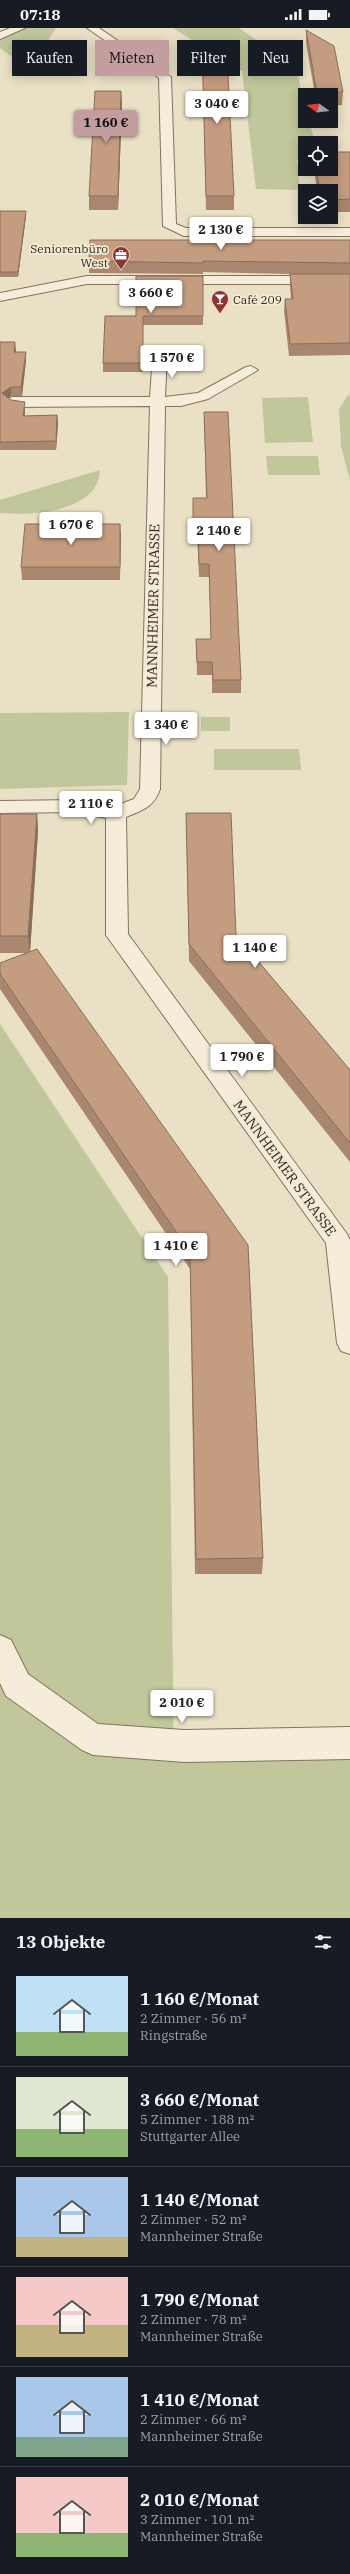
<!DOCTYPE html>
<html lang="de">
<meta charset="utf-8">
<style>
body{margin:0;font-family:"IBM Plex Serif",serif;background:#20242c;color:#f1f3f6;height:100vh;display:flex;flex-direction:column;font-size:15px;white-space:nowrap}
*{box-sizing:border-box;margin:0}
p{font-size:13px;color:#9ea1a6}
.icon{flex:none;width:22px;height:22px;fill:none;stroke:currentColor;stroke-width:2;stroke-linecap:round;stroke-linejoin:round}
.map{position:relative;height:1890px;overflow:hidden}
.panel{display:flex;flex-direction:column;background:#171b24;flex:1}
.panel>*{flex:none}
.hud{position:absolute;left:12px;top:12px;width:326px;height:36px;display:flex;gap:8px}
.needle{width:26px;rotate:285deg}
.buttons{position:absolute;left:298px;top:60px;display:grid;gap:8px}
.buttons a{display:grid;place-items:center;width:40px;height:40px;border-radius:0px;background:#171b24;box-shadow:0 2px 10px #0003;font-size:20px}
.price{position:absolute;translate:-50% -34px;padding:0 9px;border-radius:4px;background:#fff;color:#222;font-size:13px;line-height:26px;filter:drop-shadow(0 1px 2px #0008)}
.price::after{content:'';position:absolute;left:50%;top:24px;width:12px;height:9px;margin-left:-6px;background:inherit;clip-path:polygon(0 0,100% 0,50% 100%)}
.price.selected{background:#c49d9f;color:#111}
ul{padding:0;list-style:none}
li{display:flex;align-items:center;gap:12px;height:100px;padding:0 16px}
li+li{border-top:1px solid #363941}
li span{display:grid;place-items:center;flex:none;width:112px;height:80px;border-radius:0px;color:#555}
li>.icon{margin-inline-start:auto}
span .icon{width:48px;height:48px;fill:#fffc;stroke-width:1}
li b{font-size:17px}
h2{display:flex;justify-content:space-between;align-items:center;height:48px;padding:0 16px;font-size:17px}
.pill{padding:0 14px;border-radius:0px;background:#171b24;box-shadow:0 2px 10px #0003;font-size:14px;line-height:36px}
.pill.selected{background:#c49d9f;color:#111}
.status{display:flex;justify-content:space-between;align-items:center;height:28px;padding:0 20px;background:#171b24;direction:ltr}
.status svg{height:11px;fill:currentColor}
.map>svg:first-child{display:block}
.green{fill:#c1c79b}
.lines{fill:none;stroke-linecap:round;stroke-linejoin:round}
.minor-casing{stroke:#84725e;stroke-width:2}
.minor{fill:#f5edd9;fill-rule:evenodd}
.wall{fill:#a9876e}
.shaded-wall{fill:#896e5a}
.building{fill:#c49d80;stroke:#896e5a}
.labels{text-anchor:middle;dominant-baseline:central;stroke-width:3.5;stroke-linejoin:round;paint-order:stroke}
.far-poi-label{font-size:12px;fill:#352b20;stroke:#f2ead5;text-anchor:end}
.street-label{font-size:14px;fill:#352b20;stroke:#f2ead5}
</style>
<div class="status"><b>07:18</b><svg viewBox="0 0 49 12"><path d="M0 12V9h3v3zM5 12V6h3v6zM10 12V3h3v9zM15 12V0h3v12zM26 1h20v11H26zM47 4h2v5h-2z"/></svg></div>
<div class="map">
<svg width="350" height="1890" viewBox="0 0 350 1890">
<rect width="100%" height="100%" fill="#eae0c6"/>
<path class="green" d="M20,0H56L41,24L20,35L0,20V8Z
M173,0H239L296,39L305,79V93H309L315,115H305V131L297,132L300,162L256,161L242,43Z
M348,367L350,368V453L341,418L339,381Z
M308,369L313,414L265,415L262,370Z
M266,428H318L320,447H268Z
M100,442C99,484 31,488 0,485V472Z
M129,684L127,757L0,761V685Z
M201,689H230V703H201Z
M214,721H299L301,742H214Z
M0,996L168,1249L174,1732L350,1730V1890H0Z"/>
<g class="lines">
<defs>
<path id="minor" d="M10,0H25L0,11V4Z
M87,0H99L171,49L176,196L186,200H350V208H184L163,198L159,50Z
M87,248H350V256H87L0,273V265Z
M160,323L167,327L165,369L198,365L246,339L251,338L258,342L208,371L181,378H165L160,761C154,779 143,782 126,789L128,906L347,1206L350,1212V1326L341,1323L337,1315L326,1215L106,907V790L77,784L0,785V773L77,772L115,778L134,771L140,761L150,378L12,379L4,374L12,369H150L153,327Z
M0,1607L11,1612L28,1646L98,1696L184,1702L350,1699V1731L184,1734L93,1727L82,1722L6,1668L0,1655Z"/>
</defs>
<use href="#minor" class="minor-casing"/>
<use href="#minor" class="minor"/>
</g>
<path class="wall" d="M306,2L343,64L342,77L331,78V67H315L306,15Z
M202,16L234,168V182H206Z
M121,63L122,76L118,182H89V168Z
M350,124V184H331V163H317L314,141H331Z
M0,183L26,188L18,249H0Z
M350,212V327L289,328L284,283L285,271H291L290,258V246L203,244V246L89,245V233Z
M203,248V297H143V344H103V335L136,288Z
M0,314L16,324L26,332L22,368H11L8,370L25,382V388L57,387L58,396L56,422H0Z
M204,384L241,652V665H212V647H197L196,611H211L209,549H199L197,504H193V470H206Z
M120,496V552H22L21,539Z
M186,785L236,907L350,1042V1134L189,933Z
M0,786H37L38,803L30,924L248,1217L263,1530L262,1546H195L190,1241L0,961V935L26,925H0Z"/>
<path class="shaded-wall" d="M121,63L122,76L118,182V168Z
M26,183V188L18,249V244Z
M15,314L16,323L15,332L14,324Z
M26,324V332L22,368L21,359Z
M11,359V368L3,374L2,365Z
M25,374V382L24,396L23,388Z
M57,387L58,396L56,422V413Z
M120,496L121,508L120,552Z
M37,786L38,803L30,925L28,908Z"/>
<path class="building" d="M306,2L334,18L343,64L317,65Z
M202,16L220,27H227L234,168H206Z
M95,63H121L118,168H89Z
M331,124H350V171L331,172V163H320L316,141H331Z
M0,183H26L18,244H0Z
M90,212H350V235L203,233V235L89,233Z
M290,246H350V315L290,316L285,271H293Z
M136,248H203V288H143V335H103L105,288H136Z
M0,314H15L14,324H26L21,359H11L2,365L11,372L25,374L23,388L57,387L56,413L0,414Z
M204,384H228L241,652H213L212,634H197L196,611H211L209,536H199L198,491H193V470H207Z
M25,496H120V539H21Z
M186,785H231L236,907L350,1042V1115L189,916Z
M0,786H37L28,908H0Z
M37,921L248,1217L263,1530L196,1531L190,1224L0,946V935Z"/>
<defs>
<symbol id="office-pin" viewBox="-11 -11 22 30"><path d="M0 17L-7.5 6A9.5 9.5 0 1 1 7.5 6Z" fill="#8d3434" stroke="#f2ead5"/><path d="M-6-3h4V-5.5h4V-3h4V5H-6ZM-1-4.5V-3h2v-1.5ZM-6 0V1H6V0Z" fill="#fff"/></symbol>
<symbol id="bar-pin" viewBox="-11 -11 22 30"><path d="M0 17L-7.5 6A9.5 9.5 0 1 1 7.5 6Z" fill="#8d3434" stroke="#f2ead5"/><path d="M-6-5H6L.8 .8V4.5H3.5V6h-7V4.5H-.8V.8Z" fill="#fff"/></symbol>
</defs>
<g fill-rule="evenodd">
<use href="#office-pin" x="111" y="217" width="20" height="27"/>
<use href="#bar-pin" x="210" y="261" width="20" height="27"/>
</g>
<g class="labels">
<g class="far-poi-label">
<text x="108" y="220">Seniorenbüro<tspan x="108" dy="14">West</tspan></text>
<text x="233" y="271" text-anchor="start">Café 209</text>
</g>
<g class="street-label">
<text transform="translate(153 578) rotate(-89)">MANNHEIMER STRASSE</text>
<text transform="translate(285 1140) rotate(54)">MANNHEIMER STRASSE</text>
</g>
</g>
</svg>
<div class="buttons">
<a><svg class="needle" viewBox="-14 -14 28 28"><path d="M0-13l5 13h-10z" fill="#e53935"/><path d="M0 13l5-13h-10z" fill="#9ea1a6"/></svg></a>
<a><svg class="icon" aria-label="locate" viewBox="0 0 24 24"><circle cx="12" cy="12" r="6"/><path d="M12 2v4M12 18v4M2 12h4M18 12h4"/></svg></a>
<a><svg class="icon" aria-label="layers" viewBox="0 0 24 24"><path d="M12 4l9 5-9 5-9-5zM3 14l9 5 9-5"/></svg></a>
</div>
<b class="price" style="left:217px;top:97px">3 040 €</b>
<b class="price selected" style="left:106px;top:116px">1 160 €</b>
<b class="price" style="left:221px;top:223px">2 130 €</b>
<b class="price" style="left:151px;top:286px">3 660 €</b>
<b class="price" style="left:172px;top:351px">1 570 €</b>
<b class="price" style="left:71px;top:518px">1 670 €</b>
<b class="price" style="left:219px;top:524px">2 140 €</b>
<b class="price" style="left:166px;top:718px">1 340 €</b>
<b class="price" style="left:91px;top:797px">2 110 €</b>
<b class="price" style="left:255px;top:941px">1 140 €</b>
<b class="price" style="left:242px;top:1050px">1 790 €</b>
<b class="price" style="left:176px;top:1239px">1 410 €</b>
<b class="price" style="left:182px;top:1696px">2 010 €</b>
<div class="hud">
<a class="pill">Kaufen</a>
<a class="pill selected">Mieten</a>
<a class="pill">Filter</a>
<a class="pill">Neu</a>
</div>
</div>
<section class="panel">
<h2>13 Objekte<svg class="icon" aria-label="filters" viewBox="0 0 24 24"><path d="M4 7h16M4 17h16"/><circle cx="9" cy="7" r="2"/><circle cx="15" cy="17" r="2"/></svg></h2>
<ul>
<li><span style="background:linear-gradient(#bfe0f5 70%,#8fb573 0)"><svg class="icon" aria-label="home" viewBox="0 0 24 24"><path d="M3 11l9-7 9 7M6 9v11h12V9"/></svg></span><div><b>1 160 €/Monat</b><p>2 Zimmer · 56 m²</p><p>Ringstraße</p></div></li>
<li><span style="background:linear-gradient(#dfe7d0 65%,#8fb573 0)"><svg class="icon" aria-label="home" viewBox="0 0 24 24"><path d="M3 11l9-7 9 7M6 9v11h12V9"/></svg></span><div><b>3 660 €/Monat</b><p>5 Zimmer · 188 m²</p><p>Stuttgarter Allee</p></div></li>
<li><span style="background:linear-gradient(#a9c7e8 75%,#c2b280 0)"><svg class="icon" aria-label="home" viewBox="0 0 24 24"><path d="M3 11l9-7 9 7M6 9v11h12V9"/></svg></span><div><b>1 140 €/Monat</b><p>2 Zimmer · 52 m²</p><p>Mannheimer Straße</p></div></li>
<li><span style="background:linear-gradient(#f6c9c9 60%,#c2b280 0)"><svg class="icon" aria-label="home" viewBox="0 0 24 24"><path d="M3 11l9-7 9 7M6 9v11h12V9"/></svg></span><div><b>1 790 €/Monat</b><p>2 Zimmer · 78 m²</p><p>Mannheimer Straße</p></div></li>
<li><span style="background:linear-gradient(#a9c7e8 75%,#7fa58c 0)"><svg class="icon" aria-label="home" viewBox="0 0 24 24"><path d="M3 11l9-7 9 7M6 9v11h12V9"/></svg></span><div><b>1 410 €/Monat</b><p>2 Zimmer · 66 m²</p><p>Mannheimer Straße</p></div></li>
<li><span style="background:linear-gradient(#f6c9c9 70%,#8fb573 0)"><svg class="icon" aria-label="home" viewBox="0 0 24 24"><path d="M3 11l9-7 9 7M6 9v11h12V9"/></svg></span><div><b>2 010 €/Monat</b><p>3 Zimmer · 101 m²</p><p>Mannheimer Straße</p></div></li>
</ul>
</section>
